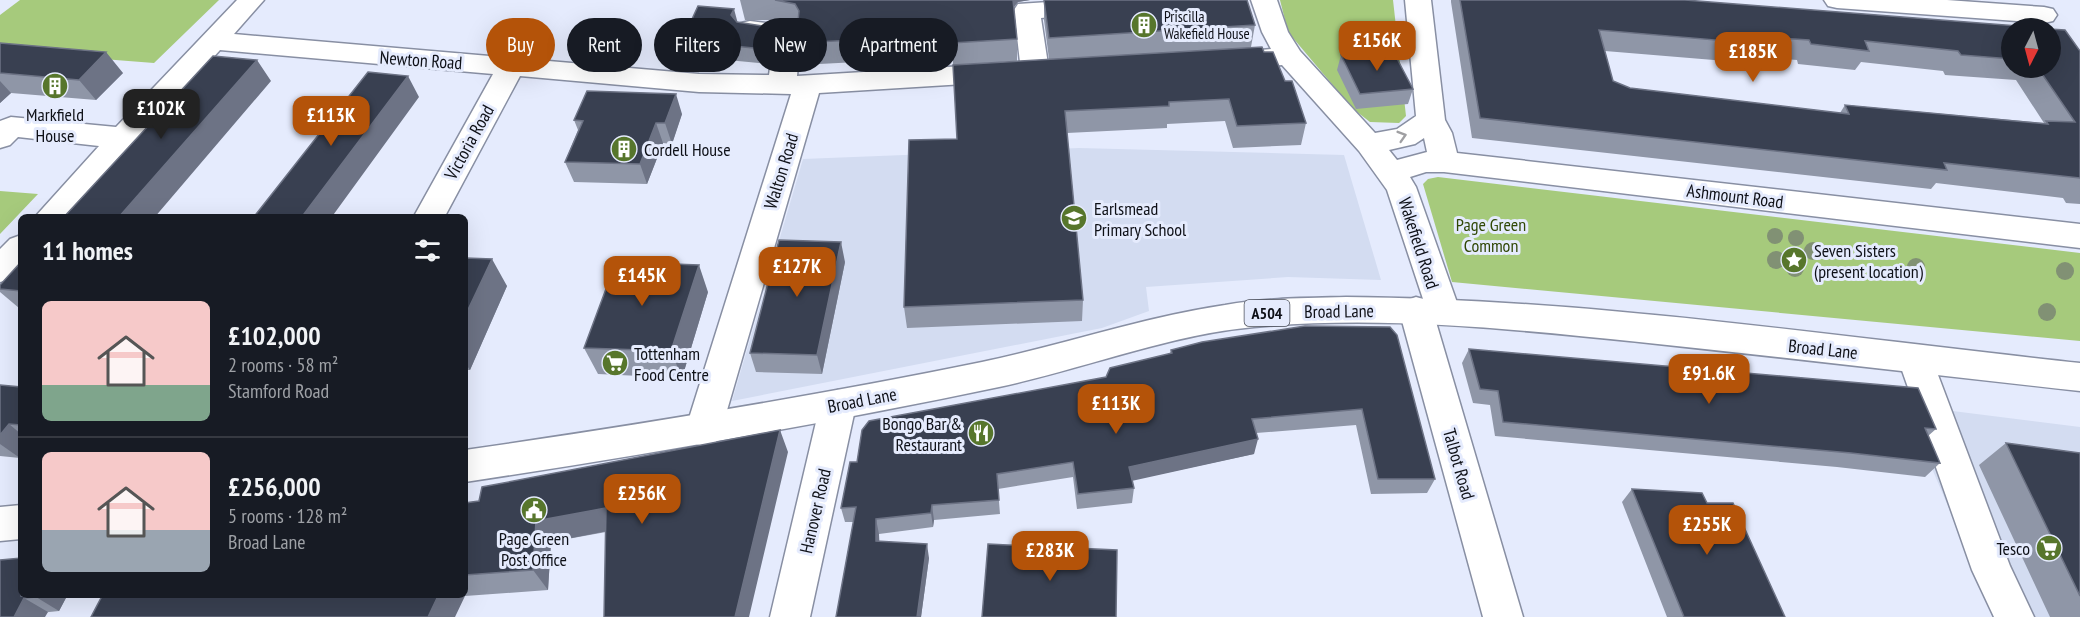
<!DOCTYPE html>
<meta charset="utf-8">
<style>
body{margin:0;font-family:"PT Sans Narrow",sans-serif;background:#242831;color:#f1f3f6;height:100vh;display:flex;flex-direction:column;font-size:22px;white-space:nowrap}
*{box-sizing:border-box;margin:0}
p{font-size:20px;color:#9ea1a6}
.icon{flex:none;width:33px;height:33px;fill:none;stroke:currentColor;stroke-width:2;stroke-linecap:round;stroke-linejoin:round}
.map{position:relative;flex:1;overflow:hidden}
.details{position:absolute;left:18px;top:214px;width:450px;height:384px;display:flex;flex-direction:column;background:#171b24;border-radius:9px;box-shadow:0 6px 24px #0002}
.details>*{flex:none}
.guide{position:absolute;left:486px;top:18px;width:570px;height:54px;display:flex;gap:12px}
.needle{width:39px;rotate:186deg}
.fabs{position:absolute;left:2001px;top:18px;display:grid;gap:12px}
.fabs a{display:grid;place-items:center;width:60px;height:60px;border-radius:50%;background:#171b24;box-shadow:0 6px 24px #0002;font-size:30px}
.price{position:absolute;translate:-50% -51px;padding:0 14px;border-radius:12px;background:#b45309;color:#fff;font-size:20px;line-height:39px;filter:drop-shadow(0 2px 3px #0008)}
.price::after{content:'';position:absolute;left:50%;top:36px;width:18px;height:14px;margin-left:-9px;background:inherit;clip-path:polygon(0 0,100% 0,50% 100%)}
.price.on{background:#222;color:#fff}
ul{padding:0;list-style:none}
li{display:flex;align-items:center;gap:18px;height:150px;padding:0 24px}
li+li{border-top:2px solid #363941}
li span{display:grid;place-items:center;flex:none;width:168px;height:120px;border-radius:9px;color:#555}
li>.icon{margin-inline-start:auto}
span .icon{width:72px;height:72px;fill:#fffc;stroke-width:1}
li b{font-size:26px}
h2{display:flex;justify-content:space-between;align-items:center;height:72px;padding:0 24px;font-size:26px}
.pill{padding:0 21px;border-radius:27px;background:#171b24;box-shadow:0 6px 24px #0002;font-size:21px;line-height:54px}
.pill.on{background:#b45309;color:#fff}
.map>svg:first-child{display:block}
.built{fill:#d3dcf1}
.green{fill:#a6ca7c}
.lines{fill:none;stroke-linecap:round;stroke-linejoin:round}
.minor-casing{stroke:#888fa3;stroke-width:3}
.major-casing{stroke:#888fa3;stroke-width:3}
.minor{fill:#fff;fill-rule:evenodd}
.major{fill:#fff;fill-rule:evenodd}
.tree{fill:#819174}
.wall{fill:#8f96a7;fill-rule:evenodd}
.shaded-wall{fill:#6d7385}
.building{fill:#394051;stroke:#6d7385;stroke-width:1.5}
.oneway{stroke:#9f9fa2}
.labels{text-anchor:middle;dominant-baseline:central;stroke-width:6;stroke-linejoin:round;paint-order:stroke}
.far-poi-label{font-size:15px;fill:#0e1017;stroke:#e5ebfd;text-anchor:start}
.shield{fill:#e5ebfd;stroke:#4e525c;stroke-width:1.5}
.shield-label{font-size:16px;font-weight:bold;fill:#0e1017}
.street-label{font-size:18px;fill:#0e1017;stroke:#e5ebfd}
.poi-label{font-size:18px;fill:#0e1017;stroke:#e5ebfd;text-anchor:start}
.park-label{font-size:18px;fill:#2f4704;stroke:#e5ebfd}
</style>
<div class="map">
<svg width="2080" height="617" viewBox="0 0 2080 617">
<rect width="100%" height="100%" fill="#e5ebfd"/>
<path class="built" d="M1079,148L1344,155L1381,280L1288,277L1146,287L1149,311L1102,328L732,401L803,159Z
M1905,405L2080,427V617H1995Z"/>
<path class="green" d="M20,0H219L154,63L0,51V15Z
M1280,0H1393L1406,116L1399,123L1370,122L1352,108L1288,32Z
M1438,177L2080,253V341L1452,282L1423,184L1428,179Z
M0,191L38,194L0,234Z"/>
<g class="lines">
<defs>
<path id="minor" d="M237,0H264L234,34L699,74L769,75L774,40L741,35L737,29L741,23L750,21L797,27L801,33L797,76L997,64L1007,67L1011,73L1007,79L997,82L819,93L721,431L716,442L703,446L690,442L685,431L791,94L699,92L520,76L444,218H413L493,74L220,50L68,218H34L99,146L18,137L10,145L0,148V121L11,117L116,127Z
M1251,0H1277L1288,32L1300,51L1375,133L1397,129L1416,116L1405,0H1431L1445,120L1452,133L1457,153L2080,224V248L1444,172H1426L1410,177L1416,187L1460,311L1455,320L1443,324L1436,322L1523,617H1483L1399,310L1404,301L1416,297L1423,299L1387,190L1359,151L1282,65L1231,69L1221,66L1217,60L1221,54L1271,49L1262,32ZM1424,138L1427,152L1397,160L1389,150L1415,144Z
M1824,0H1947L2044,7L2053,9L2057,15L2053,21L2044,23L1837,8L1828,6Z
M1064,1L1073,3L1077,9L1073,15L1041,18L1049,71L1045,77L1035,80L1025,77L1021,71L1014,10L1018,4Z
M21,235V268L11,279L0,282V249L10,239Z
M1915,345L1927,349L1932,359L2010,566L2034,617H1994L1972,570L1898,359L1903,349Z
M838,390L850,395L856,405L810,617H770L820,405L826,395Z"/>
<path id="major" d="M1346,297C1592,299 1836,337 2080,363V391C1933,375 1786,357 1639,342C1512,329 1382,315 1254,327C1167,335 1084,369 999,387C822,424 644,455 465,482V450C638,425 811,397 982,362C1064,345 1143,317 1225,305C1265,298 1306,298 1346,297Z
M21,505V539L0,541V507Z"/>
</defs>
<use href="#minor" class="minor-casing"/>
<use href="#major" class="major-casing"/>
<use href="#minor" class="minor"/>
<use href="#major" class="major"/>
</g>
<g class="tree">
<circle cx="1775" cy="236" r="8"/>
<circle cx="1796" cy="238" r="8"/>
<circle cx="1813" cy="251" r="9"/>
<circle cx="1776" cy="260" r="9"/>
<circle cx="1916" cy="267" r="9"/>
<circle cx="1795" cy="268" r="9"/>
<circle cx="2065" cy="271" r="9"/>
<circle cx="2047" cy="312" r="9"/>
</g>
<path class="wall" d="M740,0H1030L1018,2L1014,7L1017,39V61L953,65V57L800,65L796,43L798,25L769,20H745Z
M1044,0L1255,25L1251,47L1264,52L1285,81L1306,123L1301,145L1233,148L1225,121L1167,124V128L1067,133L1083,300L1082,321L907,328L904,307L957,139L1049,59L1044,20Z
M1451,0H1685L2012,28V68H2050L2080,51V204L2066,203L2063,198L1936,183L1931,189L1472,138L1451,2ZM1605,51L1726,61L1730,55L1797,60L1798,64L1855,70L1861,62L1943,71L1945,75L2016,80L2044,123L1845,105L1840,113L1630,88L1613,81Z
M682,41L771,42L768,64L686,56Z
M0,43L123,73L96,100L11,93L0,103Z
M1341,55L1413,89L1408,104L1356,109L1337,70Z
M682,114L672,144L663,143L647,184L574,182L565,162L578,130L574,120Z
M465,258L507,286L470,370H465Z
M21,262V309L19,308L0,292V285Z
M845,262L822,374L756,372L750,353Z
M708,292L682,378L598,374L584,348Z
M1305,326L1435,479L1427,493L1371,494L1356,425L1256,433L1254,454L1132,480L1134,488L1132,503L1077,509L1073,477L998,489L1000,514L934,520L933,527L879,534V541L929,558L921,617H836L854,522H845L841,508L857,462L1106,377L1170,353L1171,350Z
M1469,349L1936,429L1928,436L1940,463L1925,477L1837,467L1495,436L1490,405L1473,403L1462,363Z
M0,385L21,387V457L20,458L0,456Z
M2006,443L2080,453V617H2050L1979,465Z
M788,452L606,532L551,542L548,590L465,596H102H465V503Z
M1632,489L1707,503L1785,617H1667L1622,502Z
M0,560L67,596L59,611L0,617Z"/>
<path class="shaded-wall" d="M1012,0H1030L1018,2L1012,9Z
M734,9L738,24L731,15Z
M768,27L771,42L768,64L765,49Z
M106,52L123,73L96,100L79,80Z
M257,60L271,81L154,218H118Z
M408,76L419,97L331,218H301Z
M0,81L11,93L0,103Z
M676,94L682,114L672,144L665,123Z
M656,123L663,143L647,184L640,164Z
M841,242L845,262L822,374L817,355Z
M492,259L507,286L470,370L465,363V316Z
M699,265L708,292L682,378L671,351Z
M9,424L21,434V457L20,458L0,444V435Z
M780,430L788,452L749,617H735Z
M1258,439L1254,454L1127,482L1129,467Z
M932,505L934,520L933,527L931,513Z
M606,508L618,529L551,542L548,590L533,570L536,521Z
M876,519L879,534L880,555L876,541Z
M927,544L929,558L921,617H917Z
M36,596H67L59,611L36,597Z
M438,596H465L455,617H428Z
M24,598L48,612L45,617H14Z"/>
<path class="building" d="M775,0H1013L1017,39L952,43L951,35L796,43L799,11L795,4Z
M1044,0H1247L1255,25L1049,38Z
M1460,0H1685L2045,28H2012V59L1961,55L1958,51L1865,41L1869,51L1811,44L1809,40L1735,35L1738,42L1599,30L1613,81L1630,88L1849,114L1845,105L2048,124L2046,121L2075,122L2038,68H2050V29L2065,30L2080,51V178L1944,163L1947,170L1480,118Z
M698,6L734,9L731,15L737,22L768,27L765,49L682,41Z
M0,43L106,52L79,80L0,73Z
M1262,47L1264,52H1273L1285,81H1292L1306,123L1237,126L1229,99L1169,102V106L1065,111L1083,300L904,307L909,140L957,139L953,65Z
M1393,51L1413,89L1360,94L1341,55Z
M213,56L257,60L118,218H63Z
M368,72L408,76L301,218H253Z
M587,91L676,94L665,123H656L640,164L565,162L583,121L574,120Z
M779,240L841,242L817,355L750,353Z
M465,258L492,259L465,316Z
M21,262V291L0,289V285Z
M616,262L699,265L671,351L584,348Z
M1305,326L1390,327L1397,335L1435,479H1378L1362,409L1252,419L1258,439L1129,467L1134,488L1078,494L1073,462L997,474L999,500L932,505L931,513L876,519V541L927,544L917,617H836L856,507L841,508L850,462H857L862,430L869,421L1106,377L1110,368L1172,353L1171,350L1202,342Z
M1469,349L1918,388L1936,429L1925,428L1940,463L1851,453L1503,422L1498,391L1480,389Z
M0,385L21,387V425L9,424L0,435Z
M780,430L735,617H604L606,508L536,521L533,570L465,575V503L479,501L482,487Z
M2006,443L2080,453V596Z
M1632,489L1702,493L1707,503H1733L1785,617H1684Z
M988,544L1117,550L1116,617H982Z
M21,558V596H36V597L24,598L14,617H0V560Z
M102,596H438L428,617H91Z"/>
<defs><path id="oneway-chevron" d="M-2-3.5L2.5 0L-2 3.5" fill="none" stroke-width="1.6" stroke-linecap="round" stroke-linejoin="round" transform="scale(1.5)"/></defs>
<use class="oneway" href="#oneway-chevron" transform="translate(1402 136) rotate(-17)"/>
<defs>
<symbol id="building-disc" viewBox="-11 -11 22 22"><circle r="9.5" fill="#57762c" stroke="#e5ebfd"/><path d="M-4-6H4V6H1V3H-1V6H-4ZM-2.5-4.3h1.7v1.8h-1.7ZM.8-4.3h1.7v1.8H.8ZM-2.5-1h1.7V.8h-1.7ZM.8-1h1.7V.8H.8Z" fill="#fff"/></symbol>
<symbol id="school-disc" viewBox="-11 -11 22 22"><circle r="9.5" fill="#57762c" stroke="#e5ebfd"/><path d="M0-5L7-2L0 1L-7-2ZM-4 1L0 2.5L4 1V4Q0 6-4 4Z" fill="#fff"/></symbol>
<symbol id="sight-disc" viewBox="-11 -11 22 22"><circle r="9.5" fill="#57762c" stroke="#e5ebfd"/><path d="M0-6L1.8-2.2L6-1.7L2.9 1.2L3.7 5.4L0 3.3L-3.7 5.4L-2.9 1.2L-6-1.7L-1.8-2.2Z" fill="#fff"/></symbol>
<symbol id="supermarket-disc" viewBox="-11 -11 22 22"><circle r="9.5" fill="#57762c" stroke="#e5ebfd"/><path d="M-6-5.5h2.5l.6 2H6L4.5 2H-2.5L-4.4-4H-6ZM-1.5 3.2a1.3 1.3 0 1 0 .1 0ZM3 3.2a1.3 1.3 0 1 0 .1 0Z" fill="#fff"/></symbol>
<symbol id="restaurant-disc" viewBox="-11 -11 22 22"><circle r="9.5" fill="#57762c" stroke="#e5ebfd"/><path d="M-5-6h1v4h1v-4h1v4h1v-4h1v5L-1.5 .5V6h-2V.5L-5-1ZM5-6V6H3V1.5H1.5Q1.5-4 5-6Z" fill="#fff"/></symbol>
<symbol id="civic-disc" viewBox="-11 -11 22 22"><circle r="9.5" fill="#57762c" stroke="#e5ebfd"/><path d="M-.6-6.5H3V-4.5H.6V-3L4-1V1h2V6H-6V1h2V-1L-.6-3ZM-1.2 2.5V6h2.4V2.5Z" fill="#fff"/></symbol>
</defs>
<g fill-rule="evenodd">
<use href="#building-disc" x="1129" y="10" width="30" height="30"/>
<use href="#building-disc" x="40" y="71" width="30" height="30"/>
<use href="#building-disc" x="609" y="134" width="30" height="30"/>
<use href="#school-disc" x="1059" y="203" width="30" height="30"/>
<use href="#sight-disc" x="1779" y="245" width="30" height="30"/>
<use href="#supermarket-disc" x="600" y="348" width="30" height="30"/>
<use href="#restaurant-disc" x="966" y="418" width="30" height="30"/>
<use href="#civic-disc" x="519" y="495" width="30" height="30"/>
<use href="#supermarket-disc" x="2034" y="533" width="30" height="30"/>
</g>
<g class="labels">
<g class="far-poi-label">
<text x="1164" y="16">Priscilla<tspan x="1164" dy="17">Wakefield House</tspan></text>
</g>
<rect class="shield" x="1244.5" y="300" width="45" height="26" rx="4.5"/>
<g class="shield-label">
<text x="1267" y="313">A504</text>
</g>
<g class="street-label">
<text transform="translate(421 60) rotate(4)">Newton Road</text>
<text transform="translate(469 142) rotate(-61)">Victoria Road</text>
<text transform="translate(781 171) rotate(-73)">Walton Road</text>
<text transform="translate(1735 196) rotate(7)">Ashmount Road</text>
<text transform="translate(1419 243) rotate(72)">Wakefield Road</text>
<text transform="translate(1339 311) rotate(-1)">Broad Lane</text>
<text transform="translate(1823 349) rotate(6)">Broad Lane</text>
<text transform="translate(862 400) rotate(-11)">Broad Lane</text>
<text transform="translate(1459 464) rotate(74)">Talbot Road</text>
<text transform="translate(815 511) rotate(-77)">Hanover Road</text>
</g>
<g class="poi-label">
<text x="55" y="114" text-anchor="middle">Markfield<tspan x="55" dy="21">House</tspan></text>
<text x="644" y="149">Cordell House</text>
<text x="1094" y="208">Earlsmead<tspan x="1094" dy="21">Primary School</tspan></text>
<text x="1814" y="250">Seven Sisters<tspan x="1814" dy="21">(present location)</tspan></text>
<text x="634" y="353">Tottenham<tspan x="634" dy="21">Food Centre</tspan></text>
<text x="962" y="423" text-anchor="end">Bongo Bar &amp;<tspan x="962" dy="21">Restaurant</tspan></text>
<text x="534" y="538" text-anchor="middle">Page Green<tspan x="534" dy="21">Post Office</tspan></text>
<text x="2030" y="548" text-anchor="end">Tesco</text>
</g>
<g class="park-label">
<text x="1491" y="224">Page Green<tspan x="1491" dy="21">Common</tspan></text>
</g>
</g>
</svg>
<div class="fabs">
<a><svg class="needle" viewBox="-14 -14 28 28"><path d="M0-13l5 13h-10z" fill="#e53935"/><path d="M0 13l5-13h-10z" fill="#9ea1a6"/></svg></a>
</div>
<b class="price" style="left:1377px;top:72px">£156K</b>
<b class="price" style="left:1753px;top:83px">£185K</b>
<b class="price on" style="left:161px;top:140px">£102K</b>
<b class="price" style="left:331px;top:147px">£113K</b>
<b class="price" style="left:797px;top:298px">£127K</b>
<b class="price" style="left:642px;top:307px">£145K</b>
<b class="price" style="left:1709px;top:405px">£91.6K</b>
<b class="price" style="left:1116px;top:435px">£113K</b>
<b class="price" style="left:642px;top:525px">£256K</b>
<b class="price" style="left:1707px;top:556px">£255K</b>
<b class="price" style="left:1050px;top:582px">£283K</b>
<div class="guide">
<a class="pill on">Buy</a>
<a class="pill">Rent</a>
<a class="pill">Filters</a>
<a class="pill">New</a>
<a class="pill">Apartment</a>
</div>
<section class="details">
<h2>11 homes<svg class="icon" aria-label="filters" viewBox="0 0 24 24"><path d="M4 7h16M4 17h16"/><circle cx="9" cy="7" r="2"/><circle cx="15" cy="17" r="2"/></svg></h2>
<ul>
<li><span style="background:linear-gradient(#f6c9c9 70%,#7fa58c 0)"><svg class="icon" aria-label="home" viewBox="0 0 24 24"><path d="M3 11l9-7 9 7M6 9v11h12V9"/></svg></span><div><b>£102,000</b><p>2 rooms · 58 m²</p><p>Stamford Road</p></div></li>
<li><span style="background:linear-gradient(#f6c9c9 65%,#9aa5b1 0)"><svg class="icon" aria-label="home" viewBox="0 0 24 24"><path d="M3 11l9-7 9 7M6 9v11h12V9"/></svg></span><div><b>£256,000</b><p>5 rooms · 128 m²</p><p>Broad Lane</p></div></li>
</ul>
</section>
</div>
